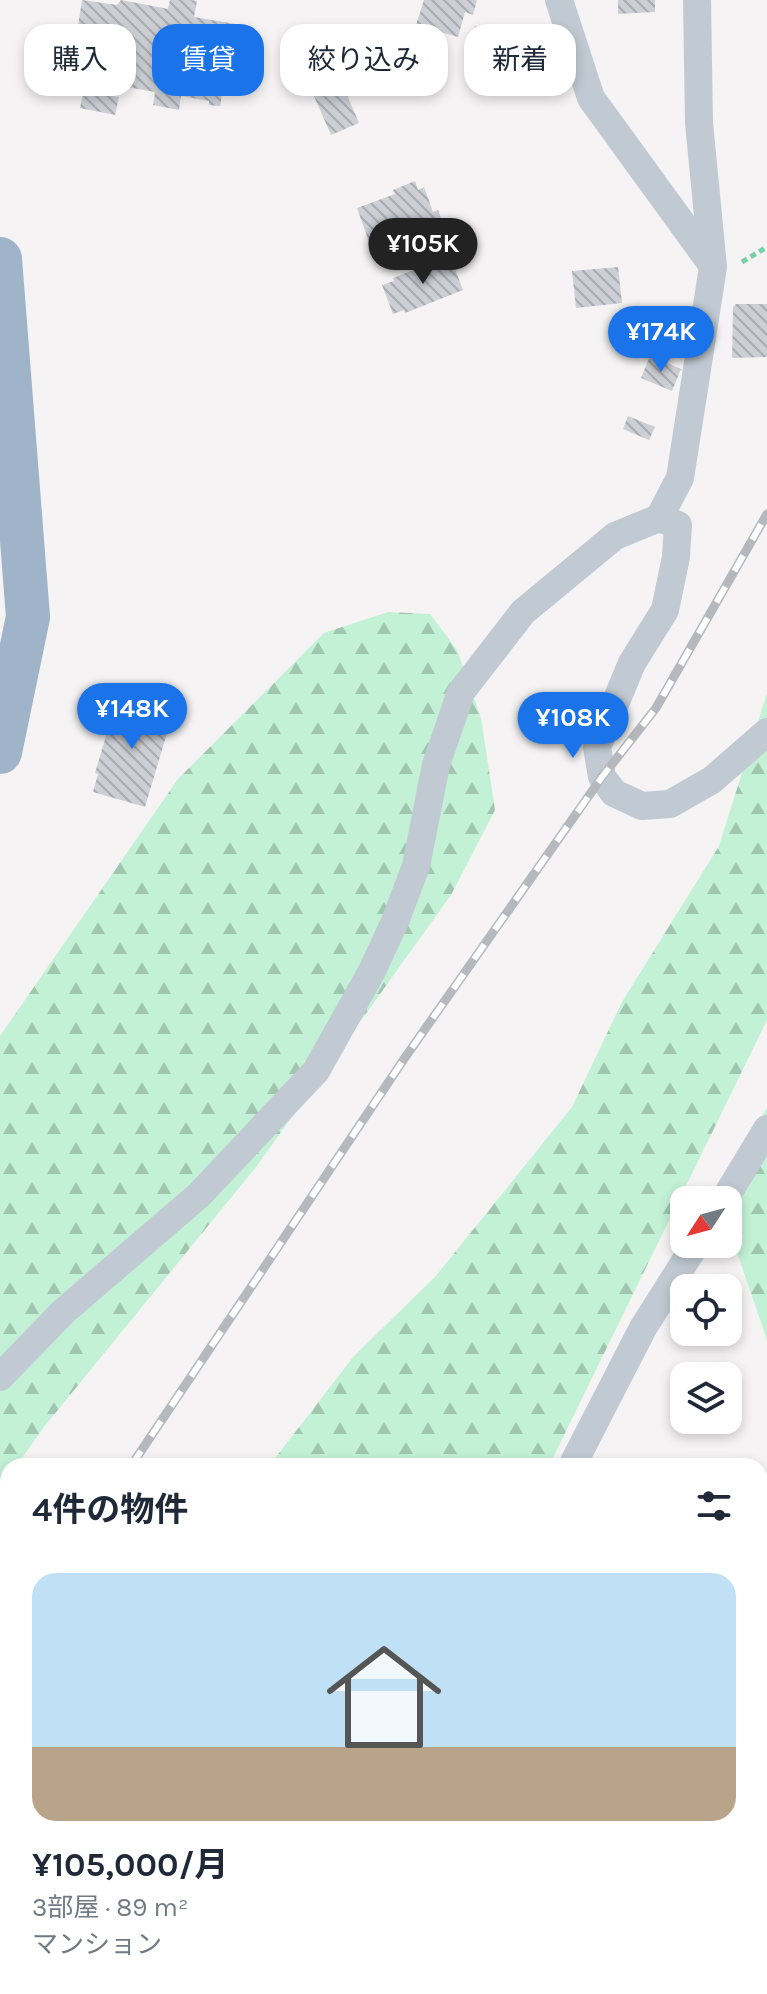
<!DOCTYPE html>
<html lang="ja">
<meta charset="utf-8">
<style>
body{margin:0;font-family:Karla,"Noto Sans JP",sans-serif;background:#f2f2f3;color:#1f2937;height:100vh;display:flex;flex-direction:column;font-size:30px;white-space:nowrap}
*{box-sizing:border-box;margin:0}
p{font-size:26px;color:#747a83}
.icon{flex:none;width:44px;height:44px;fill:none;stroke:currentColor;stroke-width:2;stroke-linecap:round;stroke-linejoin:round}
.map{position:relative;flex:1;overflow:hidden}
.sheet{position:absolute;left:0px;top:1458px;width:768px;height:536px;display:flex;flex-direction:column;background:#fff;border-radius:24px 24px 0 0;box-shadow:0 4px 12px #0003}
.sheet>*{flex:none}
.top-card{position:absolute;left:24px;top:24px;width:720px;height:72px;display:flex;gap:16px}
.needle{width:52px;rotate:234deg}
.fabs{position:absolute;left:670px;top:1186px;display:grid;gap:16px}
.fabs a{display:grid;place-items:center;width:72px;height:72px;border-radius:16px;background:#fff;box-shadow:0 4px 12px #0003;font-size:40px}
.price{position:absolute;translate:-50% -68px;padding:0 18px;border-radius:28px;background:#1a73e8;color:#fff;font-size:26px;line-height:52px;filter:drop-shadow(0 2px 4px #0008)}
.price::after{content:'';position:absolute;left:50%;top:48px;width:24px;height:18px;margin-left:-12px;background:inherit;clip-path:polygon(0 0,100% 0,50% 100%)}
.price.current{background:#222;color:#fff}
ul{padding:0;list-style:none}
li{display:grid;align-content:center;gap:16px;height:424px;padding:0 32px}
li+li{border-top:2px solid #e0e1e3}
li span{display:grid;place-items:center;height:248px;border-radius:24px;color:#555}
li>.icon{margin-inline-start:auto}
span .icon{width:144px;height:144px;fill:#fffc;stroke-width:1}
li b{font-size:34px}
h2{display:flex;justify-content:space-between;align-items:center;height:96px;padding:0 32px;font-size:34px}
.pill{padding:0 28px;border-radius:24px;background:#fff;box-shadow:0 4px 12px #0003;font-size:28px;line-height:72px}
.pill.current{background:#1a73e8;color:#fff}
.map>svg:first-child{display:block}
.forest{fill:url(#forest-firs)}
.building{fill:url(#building-back-hatch)}
.lines{fill:none;stroke-linecap:round;stroke-linejoin:round}
.path{stroke:#7ad0a6;stroke-width:5;stroke-dasharray:6 4;stroke-linecap:butt}
.minor{stroke:#c1cad2;stroke-width:28}
.trunk{stroke:#9fb4c9;stroke-width:44}
.rail-casing{stroke:#b5b8bd;stroke-width:9}
.rail{stroke:#fff;stroke-width:6;stroke-dasharray:18;stroke-linecap:butt}
</style>
<div class="map">
<svg width="767" height="1994" viewBox="0 0 767 1994">
<defs>
<pattern id="forest-firs" width="22" height="20" patternUnits="userSpaceOnUse" patternTransform="scale(2)"><rect width="22" height="20" fill="#c3f1d5"/><path d="M5 1l3.5 6h-7zM16 11l3.5 6h-7z" fill="#a0c6b0"/></pattern>
<pattern id="building-back-hatch" width="6" height="6" patternUnits="userSpaceOnUse" patternTransform="scale(2)"><rect width="6" height="6" fill="#cdcfd5"/><path d="M-1 5l2 2M0 0l6 6M5-1l2 2" fill="none" stroke="#a8abb0"/></pattern>
</defs>
<rect width="100%" height="100%" fill="#f5f3f3"/>
<path class="forest" d="M388,612L430,614L457,650L481,718L495,810L451,895L256,1167L44,1427L16,1466H8V1477L0,1489V1036L178,779L324,633Z
M767,693V1020L549,1466H269L354,1356L435,1277L572,1107L622,1002L719,846Z
M767,1108V1340L728,1226V1200L716,1191Z
M767,1478V1735L760,1740V1484Z
M8,1765V1986H276L272,1994H0V1773Z
M760,1938L767,1941V1994H735L726,1986H760Z
M457,1986H619L589,1994H460Z"/>
<path class="building" d="M82,0L117,5L121,0L168,9L170,0H191L197,1L194,17L235,24L220,106L209,105V101L181,96L179,110L153,105L155,92L104,83L102,94L119,97L115,115L80,108L86,78L68,75L74,46L68,36L69,31L78,26Z
M424,0H477L473,15L465,12L458,37L416,25Z
M618,0H655V12L618,14Z
M475,26L520,40L510,72L466,58Z
M338,74L359,123L331,135L310,87Z
M415,181L418,190L424,187L433,212L438,210L452,249L425,258L422,249L402,256L399,247L374,256L357,208L395,194L393,190Z
M450,256L463,290L405,313L404,310L393,314L382,285L394,281L393,278Z
M618,267L622,303L576,308L572,271Z
M736,304H767V357L732,358L733,307Z
M650,356L681,369L672,391L641,378Z
M628,416L655,427L649,440L623,429Z
M119,692L138,698L137,702L173,713L145,807L93,792L98,774L95,773Z
M8,1810V1842L0,1835L5,1831L0,1827V1820Z"/>
<g class="lines">
<path class="path" d="M742,262L767,247"/>
<path class="minor" d="M559,0L591,98L713,266
M659,518L678,525L676,557L665,610L632,663L597,747L602,777L614,793L642,806L670,804L712,780L767,732
M724,1200L767,1129
M0,1377L63,1312L199,1195L316,1071L372,971L396,919L416,866L436,765L461,692L523,612L615,536L659,518L680,478L713,267L699,123L697,0
M572,1466L643,1328L696,1244
M324,1994L326,1986"/>
<path class="trunk" d="M0,259L28,617L0,752"/>
<defs>
<path id="rail" d="M131,1466L404,1059L602,777L656,708L767,514
M0,1661L8,1649"/>
</defs>
<use href="#rail" class="rail-casing"/>
<use href="#rail" class="rail"/>
</g>
</svg>
<div class="fabs">
<a><svg class="needle" viewBox="-14 -14 28 28"><path d="M0-13l5 13h-10z" fill="#e53935"/><path d="M0 13l5-13h-10z" fill="#747a83"/></svg></a>
<a><svg class="icon" aria-label="locate" viewBox="0 0 24 24"><circle cx="12" cy="12" r="6"/><path d="M12 2v4M12 18v4M2 12h4M18 12h4"/></svg></a>
<a><svg class="icon" aria-label="layers" viewBox="0 0 24 24"><path d="M12 4l9 5-9 5-9-5zM3 14l9 5 9-5"/></svg></a>
</div>
<b class="price current" style="left:423px;top:286px">¥105K</b>
<b class="price" style="left:661px;top:374px">¥174K</b>
<b class="price" style="left:132px;top:751px">¥148K</b>
<b class="price" style="left:573px;top:760px">¥108K</b>
<div class="top-card">
<a class="pill">購入</a>
<a class="pill current">賃貸</a>
<a class="pill">絞り込み</a>
<a class="pill">新着</a>
</div>
<section class="sheet">
<h2>4件の物件<svg class="icon" aria-label="filters" viewBox="0 0 24 24"><path d="M4 7h16M4 17h16"/><circle cx="9" cy="7" r="2"/><circle cx="15" cy="17" r="2"/></svg></h2>
<ul>
<li><span style="background:linear-gradient(#bfe0f5 70%,#b9a48a 0)"><svg class="icon" aria-label="home" viewBox="0 0 24 24"><path d="M3 11l9-7 9 7M6 9v11h12V9"/></svg></span><div><b>¥105,000/月</b><p>3部屋 · 89 m²</p><p>マンション</p></div></li>
</ul>
</section>
</div>
